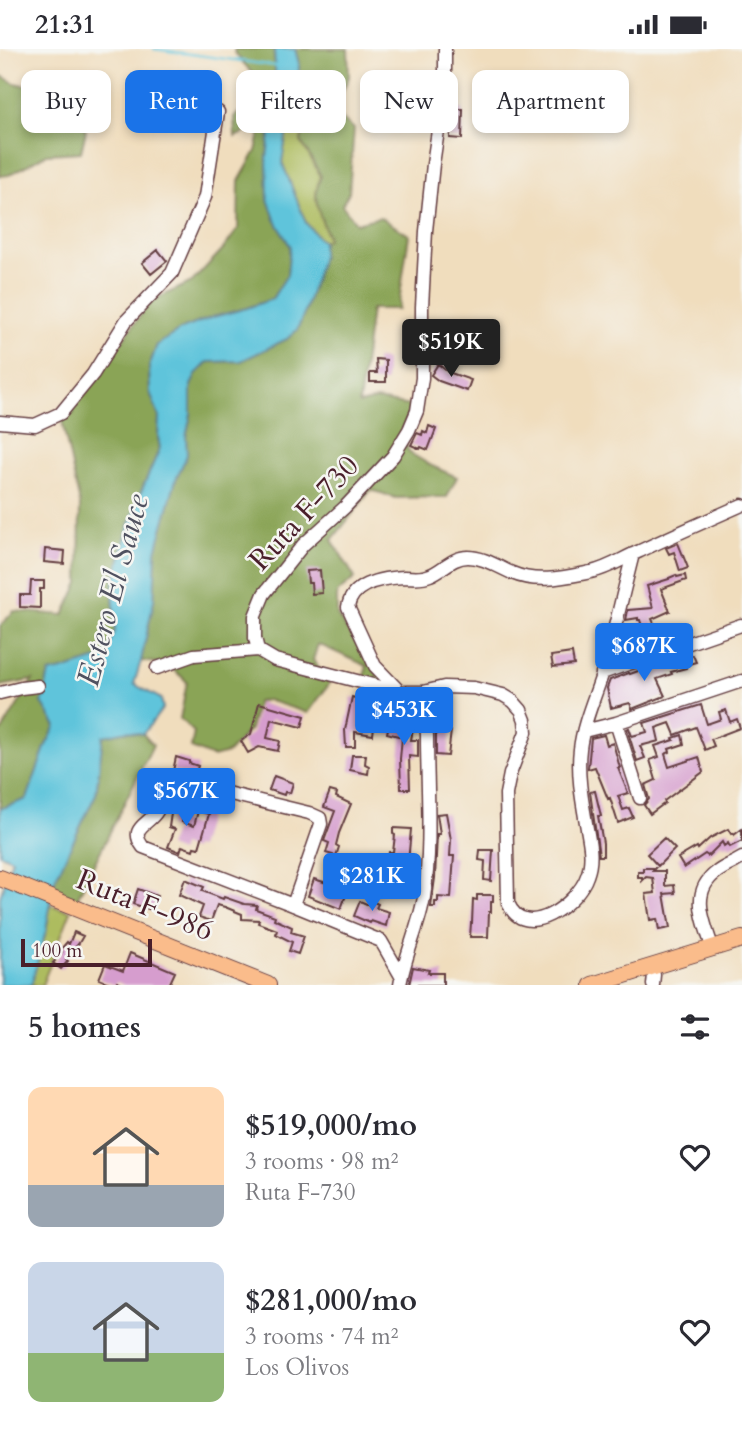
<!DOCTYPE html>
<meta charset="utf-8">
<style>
body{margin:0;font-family:Cardo,serif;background:#f2f2f3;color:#2b2b33;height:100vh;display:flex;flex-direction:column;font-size:26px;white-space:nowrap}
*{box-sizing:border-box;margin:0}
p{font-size:23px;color:#7c7c81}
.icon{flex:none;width:38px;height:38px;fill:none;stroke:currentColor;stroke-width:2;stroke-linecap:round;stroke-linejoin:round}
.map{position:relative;height:936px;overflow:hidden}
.details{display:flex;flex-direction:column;background:#fff;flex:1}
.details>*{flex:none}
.hud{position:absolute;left:21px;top:21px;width:700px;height:63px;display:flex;gap:14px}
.scale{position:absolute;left:21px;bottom:18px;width:131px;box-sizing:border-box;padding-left:7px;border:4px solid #4a1f2b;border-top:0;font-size:19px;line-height:24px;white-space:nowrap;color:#4a1f2b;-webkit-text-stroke:5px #f6f6f2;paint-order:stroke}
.price{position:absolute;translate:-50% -60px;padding:0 16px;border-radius:7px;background:#1a73e8;color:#fff;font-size:23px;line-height:46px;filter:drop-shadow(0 2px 4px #0008)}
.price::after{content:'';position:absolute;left:50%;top:42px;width:21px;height:16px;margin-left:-10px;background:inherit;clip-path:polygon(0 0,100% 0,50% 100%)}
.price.current{background:#222;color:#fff}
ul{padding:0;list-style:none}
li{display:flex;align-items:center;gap:21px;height:175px;padding:0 28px}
li span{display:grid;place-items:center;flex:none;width:196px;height:140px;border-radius:14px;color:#555}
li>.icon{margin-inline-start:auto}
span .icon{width:84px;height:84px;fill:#fffc;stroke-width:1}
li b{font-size:30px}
h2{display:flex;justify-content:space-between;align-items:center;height:84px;padding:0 28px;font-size:30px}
.pill{padding:0 24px;border-radius:14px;background:#fff;box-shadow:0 4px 10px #0003;font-size:24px;line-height:63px}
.pill.current{background:#1a73e8;color:#fff}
.status{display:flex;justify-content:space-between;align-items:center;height:49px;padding:0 35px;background:#fff;direction:ltr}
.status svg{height:19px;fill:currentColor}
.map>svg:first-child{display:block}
.green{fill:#adbc5f;stroke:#7c6e45;stroke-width:2}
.forest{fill:#8aa456;stroke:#6a6240;stroke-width:2}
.water{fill:#5ec4db;stroke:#547283;stroke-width:2}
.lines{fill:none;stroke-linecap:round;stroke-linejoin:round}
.stream{stroke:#5ec4db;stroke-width:2.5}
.building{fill:#d69dce}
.minor-casing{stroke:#633c41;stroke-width:15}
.major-casing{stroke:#633c41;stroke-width:18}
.minor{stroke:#fff;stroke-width:12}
.major{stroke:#fabc8b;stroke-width:16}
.labels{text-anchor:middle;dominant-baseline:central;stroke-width:5;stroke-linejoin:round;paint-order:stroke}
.street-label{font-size:30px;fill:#4a1f2b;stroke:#f6f6f2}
.water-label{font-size:32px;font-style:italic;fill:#505160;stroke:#f6f6f2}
</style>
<div class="status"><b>21:31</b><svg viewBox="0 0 49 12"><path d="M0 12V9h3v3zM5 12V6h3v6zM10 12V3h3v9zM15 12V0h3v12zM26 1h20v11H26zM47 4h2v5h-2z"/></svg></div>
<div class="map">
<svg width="742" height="936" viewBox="0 0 742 936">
<rect width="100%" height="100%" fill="#f6f6f2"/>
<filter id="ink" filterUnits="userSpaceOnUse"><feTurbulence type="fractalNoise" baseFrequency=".0143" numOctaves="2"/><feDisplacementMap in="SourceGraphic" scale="14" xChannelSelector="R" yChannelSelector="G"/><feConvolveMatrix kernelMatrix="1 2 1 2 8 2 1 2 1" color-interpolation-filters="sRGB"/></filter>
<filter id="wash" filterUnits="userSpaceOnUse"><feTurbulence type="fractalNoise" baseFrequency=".00686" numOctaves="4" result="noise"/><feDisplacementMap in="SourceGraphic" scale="28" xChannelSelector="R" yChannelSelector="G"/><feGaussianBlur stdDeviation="1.57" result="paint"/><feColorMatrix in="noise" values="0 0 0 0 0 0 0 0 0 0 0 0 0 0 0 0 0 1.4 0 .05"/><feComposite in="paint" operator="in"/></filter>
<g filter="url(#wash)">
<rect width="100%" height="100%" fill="#f0ddbd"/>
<path class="green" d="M298,37L305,51L314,61L304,81L301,92L321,127C310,153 321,165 328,190L322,193L306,174L282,113L291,57Z
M50,856L71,862L42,936H30L46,882Z"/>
<path class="forest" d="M235,0H274L276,38L267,108L268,149L275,170L290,197L287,226L272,250L247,259L213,268L182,280L157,296L149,318L150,343L159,368L158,388L160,399L140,445L126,487L113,537L115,582L104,608L63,621L49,624L42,654L56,677L46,696L27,750L0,760V685L33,631L0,637V577L14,562L64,566L79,534L80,455L61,367L99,323L151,252L192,233L223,200L238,180L239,132L256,102L260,85L254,79L235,88L234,68L263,43L261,29L251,23L234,3Z
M295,0H348L349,28L333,62L354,80L349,143L342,156L356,174L380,168L409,186L398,260H371L359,355L377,351L411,357L401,387L410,404L432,417L457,428L447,448L396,449L371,441L332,491L355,529L337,544V566L385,636L363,630L367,617L318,595L313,611L330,634L308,664L267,651L257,653L250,680L228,704L212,708L191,699L194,683L180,670L187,633C172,617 163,614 141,612L154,551L156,502L176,430L187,406L186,388L191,365V336L197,323L208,313L241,312L287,290L297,281L304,265L322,207V193L328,190C321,165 310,153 321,127L301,92L304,81L313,61L305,51L298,37L299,15Z
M0,26C5,29 10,32 15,34C21,36 26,36 32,39C51,49 72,64 86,81L81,103L47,105L9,126L0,127Z
M127,682L143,685L153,696L76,852L53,841L55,830L96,745L103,687Z"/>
<path class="water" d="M274,0H295L299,15L298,37L291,57L282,113L306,174L322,193V207L304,265L297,281L287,290L241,312L208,313L197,324L191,336V365L186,388L187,406L176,430L156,502L154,551L141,612L134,635L161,650L163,659L143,685L127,682L103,687L96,745L55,830L46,882L32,933L30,936H0V848L12,810L0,805V760L27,750L46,696L56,677L42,654L49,624L63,621L104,608L115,582L113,537L126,487L140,445L160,399L158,388L159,368L150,343L149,318L157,296L182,280L213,268L247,259L272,250L287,226L290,197L275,170L268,150L267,109L276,38Z"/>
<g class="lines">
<path class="stream" d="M154,0L276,17"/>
</g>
<g id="blocks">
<path class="building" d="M450,60H463L462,90L450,89Z
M158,201L167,212L151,225L142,214Z
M376,310L386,311V333H370V324H377Z
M438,315L448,323L471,331L467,342L439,332L431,326Z
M429,377L436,380L428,401L421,398L420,400L411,396L417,384L422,386L423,382L427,384Z
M678,494L688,519L680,522L674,503L669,505L666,499Z
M45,500L65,502L64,515L44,513Z
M320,521L322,544L312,545L311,534H308L307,522Z
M676,526L677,528L685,526L686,531L661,540L670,562L652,570L660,588L678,581L681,587L616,610L619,597L646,590L640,571H638V569L626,571L628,561L653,559L647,537L669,530V529Z
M31,532H44V540H40V559L20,558V546H30Z
M572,604L574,616L553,618L551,607Z
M682,606L683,610L693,606L696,613L685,616L686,619L671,623L672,625L657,630L665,647L632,660L630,654L611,659L607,639L610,631L629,624L630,625Z
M368,644L381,647L378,659L388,661L386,672L375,669L373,686L355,683V698H346L345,681L352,648L366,652Z
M259,654L305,667L302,678L271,670L267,689L280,692L278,702L259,698L248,704L241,692L251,685Z
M701,656L707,675L721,670L719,663L726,661L730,673L737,670L740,679L711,690L714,697L705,701L696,678L675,686L670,674L656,679L659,692L640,697L645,709L637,712L627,680L629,679L632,687L647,683L644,674Z
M391,667L414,674L411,691H418V708L409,707L410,740H401L400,710L402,688L387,684Z
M436,680L451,682L448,707L436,706Z
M604,686L607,696L613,694L620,719H618L628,744L618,747L623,761L629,759L633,768L618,774L610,749L608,750L595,718L588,720V719L591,689Z
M682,686L684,695L669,700L670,703L665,705L669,718L699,708L703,723L664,752L665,754L650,765L644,756L649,750L645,736L656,731L650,711L659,708L655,697L674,691L673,689Z
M352,706H366L365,715L369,717L368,725L350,721Z
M176,708L189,712V714L198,717L195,727L173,722Z
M274,727L293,734L290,744L285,743L284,746L269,741Z
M330,742L337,744L336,748L351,755L339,784L336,796L339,798L336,807L326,804L329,794L324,792L335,762L324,758Z
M595,742L601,767H598L603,794V807H599L590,743Z
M173,751L185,753L182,773L194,777L198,762L209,765L199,799L194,798L193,801L182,797L180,803L168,798L175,780L169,778Z
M446,764L451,791L450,807H454L451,849L438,848V853H435V858H431L435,829L437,785H440L437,765Z
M393,779L411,780L408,814L387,812L389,803H393L395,786L393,785Z
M728,780L731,785L733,784L734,786L742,780V792L730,798L728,794L724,797L722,793L708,807L705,805L684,819L678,809L697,798L698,800L710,789Z
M664,789L675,800L658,817L647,805Z
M480,801H493L491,832L484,831L485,812L479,811Z
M643,819H655L652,822H665V837L674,836L675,844L664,845L670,879L659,881L657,870L650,871L646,845L655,844L653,829L646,828L642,832V828H638V823H643Z
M185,830L204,838L202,842L223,850L224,848L244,855L257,856L256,860L275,867L274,870L292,878L291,883L304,887L298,905L289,902L292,893L276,885L277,881L258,874L259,871L242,870V865L225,858L217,856L211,872L199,868L203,857L179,846Z
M314,830L330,835L328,840L346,846L341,860L308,847Z
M138,840L157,847L152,861L133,855Z
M477,846H493V853H491V863H489L488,888H470L471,874H472L473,850L477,851Z
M370,851L378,855L376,859L389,863L386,877L371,872L370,874L354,867L360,852L369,856Z
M74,883L83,887L79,894L66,910L68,912L61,920L53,914L62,903L60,901L67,893L69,895Z
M130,904L175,923L169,936H124L117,933L114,936L99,930L105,915L123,922Z
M413,918L429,921L428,924H443V936H409Z"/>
</g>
</g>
<g filter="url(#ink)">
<use href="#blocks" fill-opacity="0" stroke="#633c41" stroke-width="2"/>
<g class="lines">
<defs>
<path id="minor" d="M0,373L35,376L61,364L93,325L126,272L172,224L205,148L218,63
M633,505C623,544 614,584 603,623C595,648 583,674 580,700C577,724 582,751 586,774C589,792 594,809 587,827C578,854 525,894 508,854L506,745L510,725L526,683L525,671L521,661L513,652L503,646L474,639L444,638L423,643H400L375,617L348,558C352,534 383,529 404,528C413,528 421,530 430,526C443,521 452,508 468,508C484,508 498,518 512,524C537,535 565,528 591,523C609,519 623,509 640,502C674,486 708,471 742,456
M157,619L194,606L258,601
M602,624L741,576
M0,644L21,639L38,637
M616,674L640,749
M584,682L616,674L742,632
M293,856L321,775L320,769L309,764L169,730C166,741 163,753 157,762C149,776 128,778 143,798L293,856L381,892L401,927
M713,900C704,873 689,843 717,823C725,817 734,814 742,809
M651,918L654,926L653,936
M400,936C405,906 419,878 424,848C432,797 427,739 427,687C427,667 418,652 400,643L275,611L258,601L255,589V567L264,545L303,496L345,458L393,407L409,381L417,362L422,329V258L426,182L433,115L445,35V0"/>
<path id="major" d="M0,829L268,936
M592,936L742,890"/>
</defs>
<use href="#minor" class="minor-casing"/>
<use href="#major" class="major-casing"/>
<use href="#minor" class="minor"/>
<use href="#major" class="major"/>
</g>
</g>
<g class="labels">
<g class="street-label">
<text transform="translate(304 464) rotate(-47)">Ruta F-730</text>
<text transform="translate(145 856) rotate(22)">Ruta F-986</text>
</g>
<g class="water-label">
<text transform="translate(113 541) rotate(-75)">Estero El Sauce</text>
</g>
</g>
</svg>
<div class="scale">100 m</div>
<b class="price current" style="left:451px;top:330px">$519K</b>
<b class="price" style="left:644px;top:634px">$687K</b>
<b class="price" style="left:404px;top:698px">$453K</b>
<b class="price" style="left:186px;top:779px">$567K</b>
<b class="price" style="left:372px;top:864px">$281K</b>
<div class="hud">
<a class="pill">Buy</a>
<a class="pill current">Rent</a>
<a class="pill">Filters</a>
<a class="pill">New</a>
<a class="pill">Apartment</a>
</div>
</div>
<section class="details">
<h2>5 homes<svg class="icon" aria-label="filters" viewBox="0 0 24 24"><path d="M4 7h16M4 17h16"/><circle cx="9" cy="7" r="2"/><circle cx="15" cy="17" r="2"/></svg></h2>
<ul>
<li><span style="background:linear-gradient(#ffd9b3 70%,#9aa5b1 0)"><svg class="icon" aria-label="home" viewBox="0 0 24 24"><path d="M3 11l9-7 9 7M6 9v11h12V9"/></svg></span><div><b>$519,000/mo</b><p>3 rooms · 98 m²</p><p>Ruta F-730</p></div><svg class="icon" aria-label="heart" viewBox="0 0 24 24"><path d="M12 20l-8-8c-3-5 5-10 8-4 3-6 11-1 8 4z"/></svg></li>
<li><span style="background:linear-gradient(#c9d6e8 65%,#8fb573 0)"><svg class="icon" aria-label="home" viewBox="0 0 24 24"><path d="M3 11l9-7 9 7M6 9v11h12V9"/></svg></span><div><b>$281,000/mo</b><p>3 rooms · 74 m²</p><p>Los Olivos</p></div><svg class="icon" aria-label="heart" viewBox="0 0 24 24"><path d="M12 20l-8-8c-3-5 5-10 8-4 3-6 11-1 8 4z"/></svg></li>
</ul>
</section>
